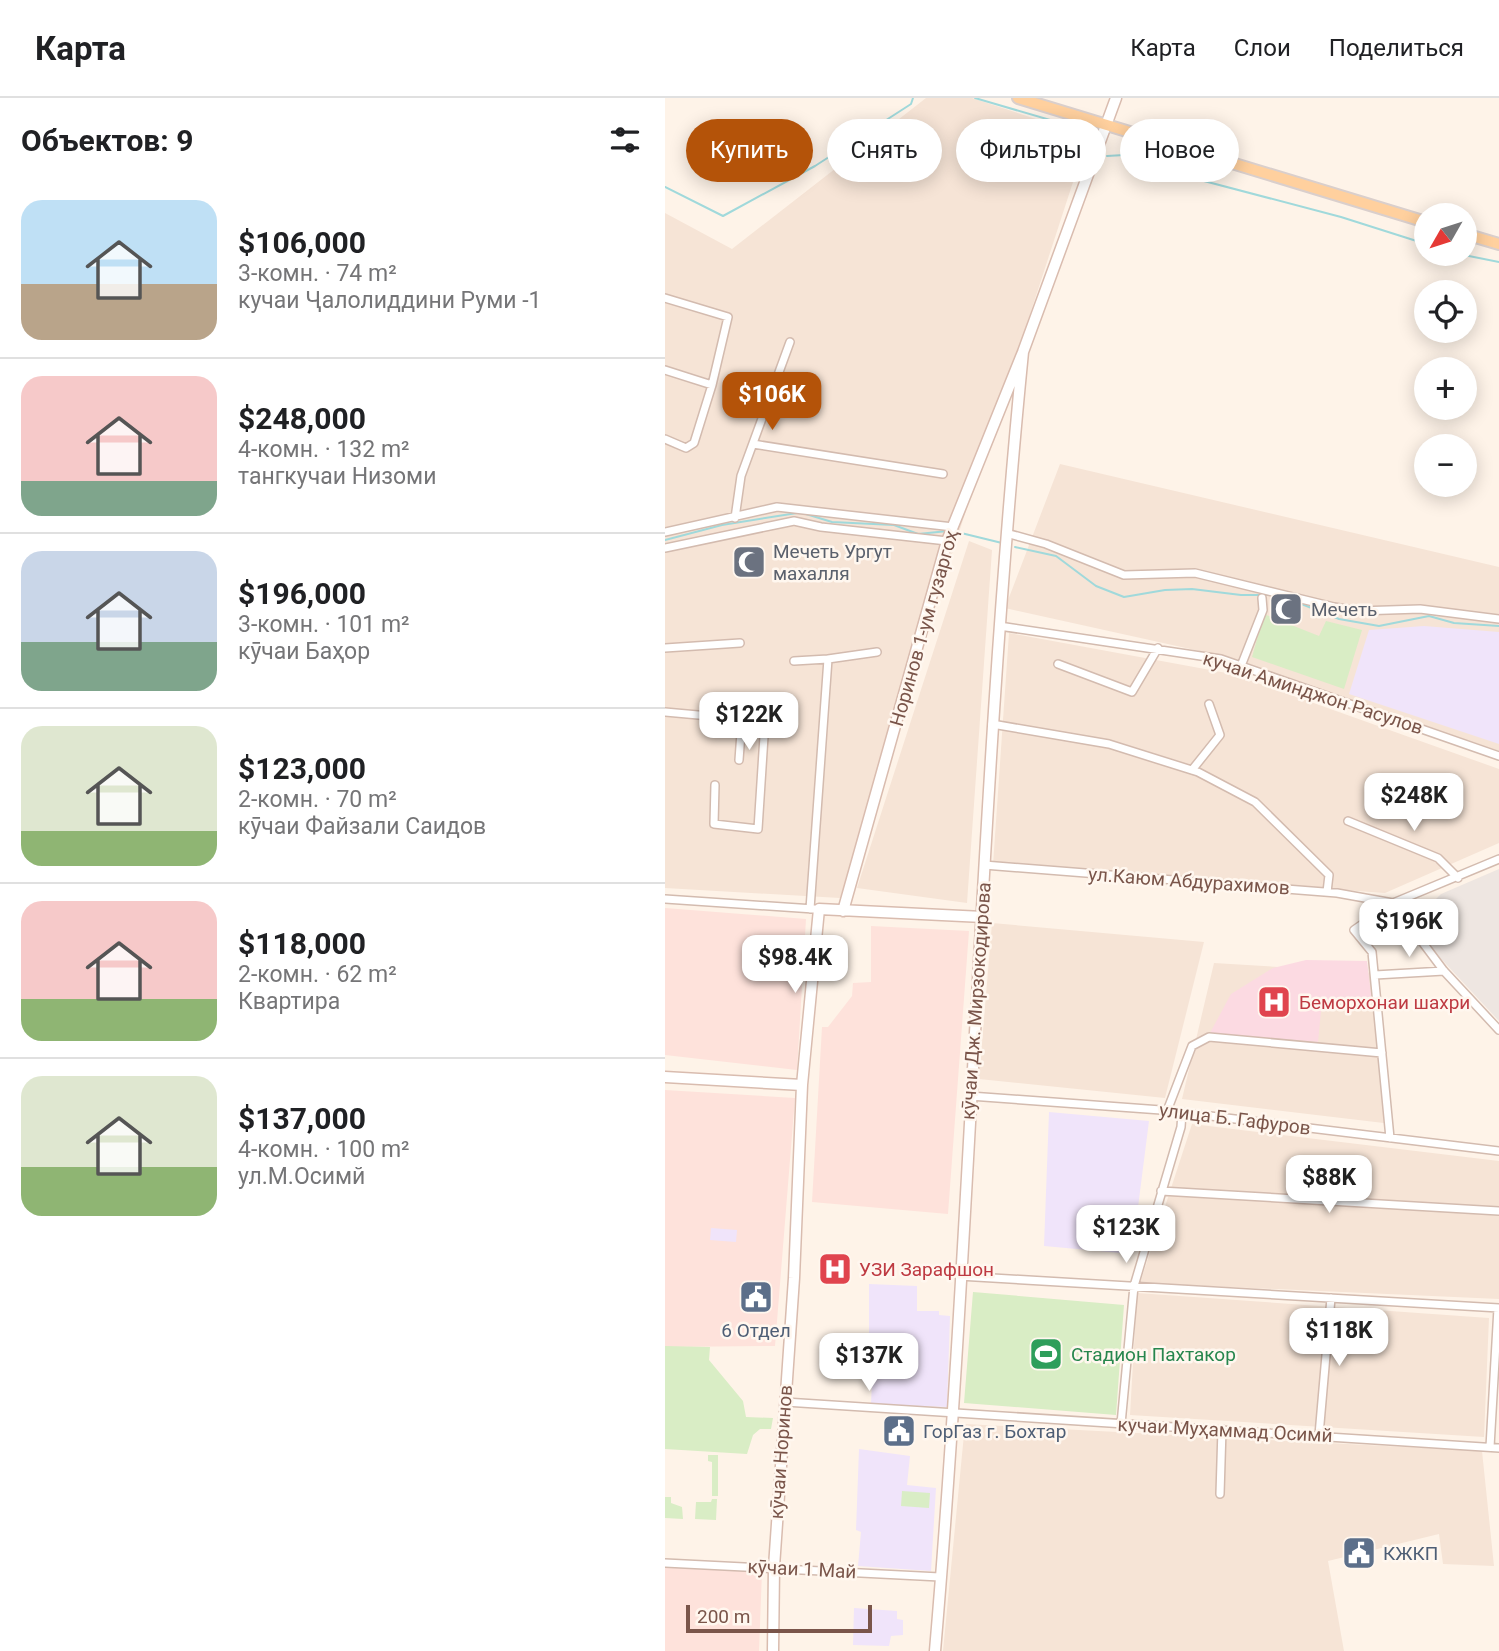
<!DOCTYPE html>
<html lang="ru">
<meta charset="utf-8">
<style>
body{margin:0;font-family:Roboto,sans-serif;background:#f6f6f6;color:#202124;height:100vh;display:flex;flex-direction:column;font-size:26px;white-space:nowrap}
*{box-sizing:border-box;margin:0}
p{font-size:23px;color:#757577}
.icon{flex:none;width:38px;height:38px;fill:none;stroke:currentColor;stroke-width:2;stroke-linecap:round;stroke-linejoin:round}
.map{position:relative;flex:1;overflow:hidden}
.sheet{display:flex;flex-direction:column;background:#fff;width:665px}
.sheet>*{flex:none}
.banner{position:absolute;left:21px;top:21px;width:665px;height:63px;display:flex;gap:14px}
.needle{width:46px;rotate:231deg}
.buttons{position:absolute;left:749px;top:105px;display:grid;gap:14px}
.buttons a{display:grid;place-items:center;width:63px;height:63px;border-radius:50%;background:#fff;box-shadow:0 4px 18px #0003;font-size:35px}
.scale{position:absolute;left:21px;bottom:18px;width:186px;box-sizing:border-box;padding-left:7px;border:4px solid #7a554a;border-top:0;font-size:19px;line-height:24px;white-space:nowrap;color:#7a554a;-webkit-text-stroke:5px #fff7ef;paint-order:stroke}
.price{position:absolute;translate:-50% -60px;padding:0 16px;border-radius:14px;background:#fff;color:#222;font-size:23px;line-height:46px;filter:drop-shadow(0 2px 4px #0008)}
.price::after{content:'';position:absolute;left:50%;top:42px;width:21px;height:16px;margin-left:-10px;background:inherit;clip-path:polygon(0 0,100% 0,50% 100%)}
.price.active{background:#b45309;color:#fff}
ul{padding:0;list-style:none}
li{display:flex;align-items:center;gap:21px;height:175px;padding:0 21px}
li+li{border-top:2px solid #e0e0e0}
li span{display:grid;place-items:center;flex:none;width:196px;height:140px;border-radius:21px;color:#555}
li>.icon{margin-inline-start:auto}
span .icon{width:84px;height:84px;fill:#fffc;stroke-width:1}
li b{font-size:30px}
h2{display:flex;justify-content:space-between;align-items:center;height:84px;padding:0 21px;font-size:30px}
.chip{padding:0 24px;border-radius:32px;background:#fff;box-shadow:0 4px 18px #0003;font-size:24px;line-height:63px}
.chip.active{background:#b45309;color:#fff}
header{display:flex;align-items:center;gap:42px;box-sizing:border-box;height:98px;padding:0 35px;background:#fff;border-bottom:2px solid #e0e0e0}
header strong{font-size:33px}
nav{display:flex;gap:38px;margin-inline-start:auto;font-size:24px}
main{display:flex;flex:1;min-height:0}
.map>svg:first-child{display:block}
.residential{fill:#f6e4d6}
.commercial{fill:#fee2db}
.industrial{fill:#eee6e1}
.education{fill:#f0e4fa}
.medical{fill:#fcdae2}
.green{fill:#d9edc5}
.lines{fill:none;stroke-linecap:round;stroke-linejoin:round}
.stream{stroke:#a0d9db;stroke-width:2}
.street-casing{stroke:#d3bbaf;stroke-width:10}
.secondary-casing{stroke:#d9bcaf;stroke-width:13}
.primary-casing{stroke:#dacfcc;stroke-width:14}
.street{stroke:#fff;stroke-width:7}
.secondary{stroke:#fff;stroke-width:10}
.primary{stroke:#ffd09e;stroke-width:10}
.labels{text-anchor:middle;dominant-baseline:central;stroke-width:5;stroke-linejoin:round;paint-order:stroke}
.worship-label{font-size:19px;fill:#5b616d;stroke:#fff7ef;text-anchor:start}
.street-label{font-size:19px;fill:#7a554a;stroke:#fff7ef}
.health-label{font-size:19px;fill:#be3a42;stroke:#fff7ef;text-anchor:start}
.service-label{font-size:19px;fill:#4e5e75;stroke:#fff7ef;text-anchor:start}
.leisure-label{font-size:19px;fill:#27864d;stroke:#fff7ef;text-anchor:start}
</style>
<header>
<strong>Карта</strong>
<nav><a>Карта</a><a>Слои</a><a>Поделиться</a></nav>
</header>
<main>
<section class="sheet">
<h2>Объектов: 9<svg class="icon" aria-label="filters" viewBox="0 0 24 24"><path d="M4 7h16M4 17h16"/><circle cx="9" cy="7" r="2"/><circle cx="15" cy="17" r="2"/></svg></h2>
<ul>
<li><span style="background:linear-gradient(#bfe0f5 60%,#b9a48a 0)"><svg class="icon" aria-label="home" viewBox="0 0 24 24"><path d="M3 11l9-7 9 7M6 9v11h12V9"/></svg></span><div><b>$106,000</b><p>3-комн. · 74 m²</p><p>кучаи Ҷалолиддини Руми -1</p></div></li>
<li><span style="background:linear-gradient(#f6c9c9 75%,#7fa58c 0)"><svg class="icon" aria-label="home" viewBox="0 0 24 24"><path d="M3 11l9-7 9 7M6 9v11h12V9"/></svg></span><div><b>$248,000</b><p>4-комн. · 132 m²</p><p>тангкучаи Низоми</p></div></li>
<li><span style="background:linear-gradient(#c9d6e8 65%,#7fa58c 0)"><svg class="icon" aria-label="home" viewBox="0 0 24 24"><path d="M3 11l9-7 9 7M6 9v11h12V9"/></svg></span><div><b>$196,000</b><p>3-комн. · 101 m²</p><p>кӯчаи Баҳор</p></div></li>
<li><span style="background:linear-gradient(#dfe7d0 75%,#8fb573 0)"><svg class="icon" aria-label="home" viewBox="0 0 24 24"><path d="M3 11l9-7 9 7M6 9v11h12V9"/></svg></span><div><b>$123,000</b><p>2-комн. · 70 m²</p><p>кӯчаи Файзали Саидов</p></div></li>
<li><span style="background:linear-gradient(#f6c9c9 70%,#8fb573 0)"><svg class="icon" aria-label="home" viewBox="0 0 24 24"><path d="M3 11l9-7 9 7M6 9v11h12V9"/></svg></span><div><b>$118,000</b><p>2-комн. · 62 m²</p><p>Квартира</p></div></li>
<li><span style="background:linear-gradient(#dfe7d0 65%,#8fb573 0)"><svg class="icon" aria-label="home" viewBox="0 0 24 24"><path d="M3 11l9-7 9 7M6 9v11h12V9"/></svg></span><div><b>$137,000</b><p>4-комн. · 100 m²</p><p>ул.М.Осимй</p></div></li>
</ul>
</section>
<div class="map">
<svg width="834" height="1553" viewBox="0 0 834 1553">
<rect width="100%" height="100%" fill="#fef3e8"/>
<path class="residential" d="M261,0H307L423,38L175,800L0,790V115L67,151Z
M395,366L834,469V653L557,558L340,510Z
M304,443L327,452L302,805L192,790Z
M344,535L567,576L834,671V745L720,795L328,767Z
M327,825L539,844L500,1000L314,981Z
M549,865L710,875L727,1026L517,1001Z
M527,1026L834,1063V1201L475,1185Z
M472,1195L824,1220L819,1339L465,1317Z
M300,1326L817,1353L829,1468L778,1466L774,1436L663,1463L679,1553H278Z"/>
<path class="commercial" d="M0,810L141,821L132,972L0,957Z
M206,828L304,833L283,1116L147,1104L157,929H163L187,898L188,885L206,884Z
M0,992L130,1000L110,1248L0,1249Z
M0,1468L97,1473L94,1553H0Z"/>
<path class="industrial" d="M834,771V923L767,851L763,839L768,804L776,796Z"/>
<path class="education" d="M759,528L834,534V646L684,596L704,532Z
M384,1014L484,1023L467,1156L379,1148Z
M46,1130L72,1132L71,1144L45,1142Z
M204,1186L252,1188V1213H274V1217L285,1218L282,1309L206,1306L208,1258L204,1257Z
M194,1351L245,1358L242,1387L271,1390L266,1473L193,1468L196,1434L191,1432Z
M189,1510L232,1513V1521L238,1522V1537L226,1538L224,1548L188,1547Z"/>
<path class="medical" d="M641,862L702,863L707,905L657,903L653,944L545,935L566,896L608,870Z"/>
<path class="green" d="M599,516L654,538L661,523L697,532L679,591L587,559Z
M308,1194L459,1207L451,1317L299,1305Z
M0,1248L45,1249L44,1262L78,1303L81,1319L108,1320L106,1331H95L88,1337L82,1356L0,1351Z
M43,1357H53V1398H47V1364L43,1363Z
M237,1393L265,1395L264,1410L236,1408Z
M0,1399H6V1405L17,1409L18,1421L0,1420Z
M47,1401H52L51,1422L30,1421L31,1404H46Z"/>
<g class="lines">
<path class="stream" d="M310,0L392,24L416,34L419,46
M442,58L459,57L501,73L676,119L761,146
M0,89L58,118L150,68L246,6L248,0
M794,156L834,164
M141,416L167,424L229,427L253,436L283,433
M292,434L337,445
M0,442L57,427L132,415
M350,449L391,458L431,488L459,499L500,492L527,491L576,497H604
M629,503L674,521L714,528L764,518L789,525L834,528"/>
<defs>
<path id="street" d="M0,200L63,219L47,287L29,345L21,350L0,341
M0,272L47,287
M88,346L278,376
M70,420L76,378L125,244
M0,434L112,409L288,429
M341,435L381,446L459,477L530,475L669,509L693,513L755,511L834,521
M0,450L129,423L156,429L282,443
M334,528L556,561L834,658
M0,550L75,545
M129,563L163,561
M393,566L467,594L493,550
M576,568L598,512L597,500
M0,614L100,623L93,731L49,726L50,687
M327,626L444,646L533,674L590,704L664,777L662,794
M74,662L77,621
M527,672L555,637L544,606
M683,723L773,760L793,780
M319,767L672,795L728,805L779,873L834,932
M0,801L149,811
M145,811L163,561L212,554
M710,877L779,873
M305,998L496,1012L834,1053
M502,1013L527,948L544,939L717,955
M725,1040L707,854L689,832L728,805L834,761
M496,1093L834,1113
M294,1178L834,1210
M120,1304L834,1350
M456,1326L469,1188L516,1029L517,1015
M654,1337L666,1200
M825,1349L833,1210
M555,1396L557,1331
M0,1465L275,1479"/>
<path id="secondary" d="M178,813L282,443L358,254L451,0
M0,979L137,987
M108,1553L109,1469L129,1180L137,987L154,811L318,819
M270,1553C307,1120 315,686 358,254"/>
<path id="primary" d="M353,0L761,124
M800,136L834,146"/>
</defs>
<use href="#street" class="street-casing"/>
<use href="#secondary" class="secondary-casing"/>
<use href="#primary" class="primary-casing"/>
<use href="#street" class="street"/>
<use href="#secondary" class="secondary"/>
<use href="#primary" class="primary"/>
</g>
<defs>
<symbol id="mosque-square" viewBox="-11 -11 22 22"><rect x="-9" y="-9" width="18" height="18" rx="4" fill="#6b7280" stroke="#fff7ef"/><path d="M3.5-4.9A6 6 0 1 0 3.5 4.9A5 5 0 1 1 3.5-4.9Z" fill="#fff"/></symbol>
<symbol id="hospital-square" viewBox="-11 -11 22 22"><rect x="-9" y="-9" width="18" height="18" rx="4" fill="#e0444e" stroke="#fff7ef"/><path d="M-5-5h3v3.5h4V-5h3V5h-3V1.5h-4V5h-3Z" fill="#fff"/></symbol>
<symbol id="civic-square" viewBox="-11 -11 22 22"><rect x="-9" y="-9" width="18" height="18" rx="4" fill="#5c6f8a" stroke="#fff7ef"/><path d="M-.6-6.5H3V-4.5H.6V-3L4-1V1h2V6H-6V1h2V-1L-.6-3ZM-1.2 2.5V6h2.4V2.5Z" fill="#fff"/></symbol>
<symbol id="stadium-square" viewBox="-11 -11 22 22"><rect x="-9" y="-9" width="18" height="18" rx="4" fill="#2e9e5b" stroke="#fff7ef"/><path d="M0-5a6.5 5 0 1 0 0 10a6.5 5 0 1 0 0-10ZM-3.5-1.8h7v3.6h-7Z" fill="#fff"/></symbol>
</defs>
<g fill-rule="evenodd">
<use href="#mosque-square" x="65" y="445" width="38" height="38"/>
<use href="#mosque-square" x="602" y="492" width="38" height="38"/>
<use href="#hospital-square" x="590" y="885" width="38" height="38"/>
<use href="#hospital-square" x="151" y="1152" width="38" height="38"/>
<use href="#civic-square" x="72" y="1180" width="38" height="38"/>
<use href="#stadium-square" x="362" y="1237" width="38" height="38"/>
<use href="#civic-square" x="215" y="1314" width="38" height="38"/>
<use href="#civic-square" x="675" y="1436" width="38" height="38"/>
</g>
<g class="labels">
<g class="worship-label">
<text x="108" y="453">Мечеть Ургут<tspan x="108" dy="22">махалля</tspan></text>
<text x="646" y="511">Мечеть</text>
</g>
<g class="street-label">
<text transform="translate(259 530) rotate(-74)">Норинов 1-ум гузаргоҳ</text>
<text transform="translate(648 595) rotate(18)">кучаи Аминджон Расулов</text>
<text transform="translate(524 783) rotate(4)">ул.Каюм Абдурахимов</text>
<text transform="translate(311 903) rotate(-86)">кӯчаи Дж. Мирзокодирова</text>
<text transform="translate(570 1021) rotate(7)">улица Б. Гафуров</text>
<text transform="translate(560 1332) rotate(3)">кучаи Муҳаммад Осимй</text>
<text transform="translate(116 1354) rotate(-86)">кӯчаи Норинов</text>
<text transform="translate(137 1471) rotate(3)">кӯчаи 1 Май</text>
</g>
<g class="health-label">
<text x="634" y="904">Беморхонаи шахри</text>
<text x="194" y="1171">УЗИ Зарафшон</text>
</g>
<g class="service-label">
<text x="91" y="1232" text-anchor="middle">6 Отдел</text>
<text x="258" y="1333">ГорГаз г. Бохтар</text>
<text x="718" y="1455">КЖКП</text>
</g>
<g class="leisure-label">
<text x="406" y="1256">Стадион Пахтакор</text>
</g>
</g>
</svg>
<div class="buttons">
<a><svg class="needle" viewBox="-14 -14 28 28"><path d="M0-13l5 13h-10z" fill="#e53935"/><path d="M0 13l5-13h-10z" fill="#757577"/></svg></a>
<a><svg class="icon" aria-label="locate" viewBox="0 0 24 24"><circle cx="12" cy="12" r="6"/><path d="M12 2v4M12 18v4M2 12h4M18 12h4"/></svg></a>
<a>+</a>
<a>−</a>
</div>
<div class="scale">200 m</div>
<b class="price active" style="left:107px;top:334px">$106K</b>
<b class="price" style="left:84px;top:654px">$122K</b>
<b class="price" style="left:749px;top:735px">$248K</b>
<b class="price" style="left:744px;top:861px">$196K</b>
<b class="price" style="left:130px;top:897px">$98.4K</b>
<b class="price" style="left:664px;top:1117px">$88K</b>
<b class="price" style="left:461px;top:1167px">$123K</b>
<b class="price" style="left:674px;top:1270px">$118K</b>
<b class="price" style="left:204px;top:1295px">$137K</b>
<div class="banner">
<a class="chip active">Купить</a>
<a class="chip">Снять</a>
<a class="chip">Фильтры</a>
<a class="chip">Новое</a>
</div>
</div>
</main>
